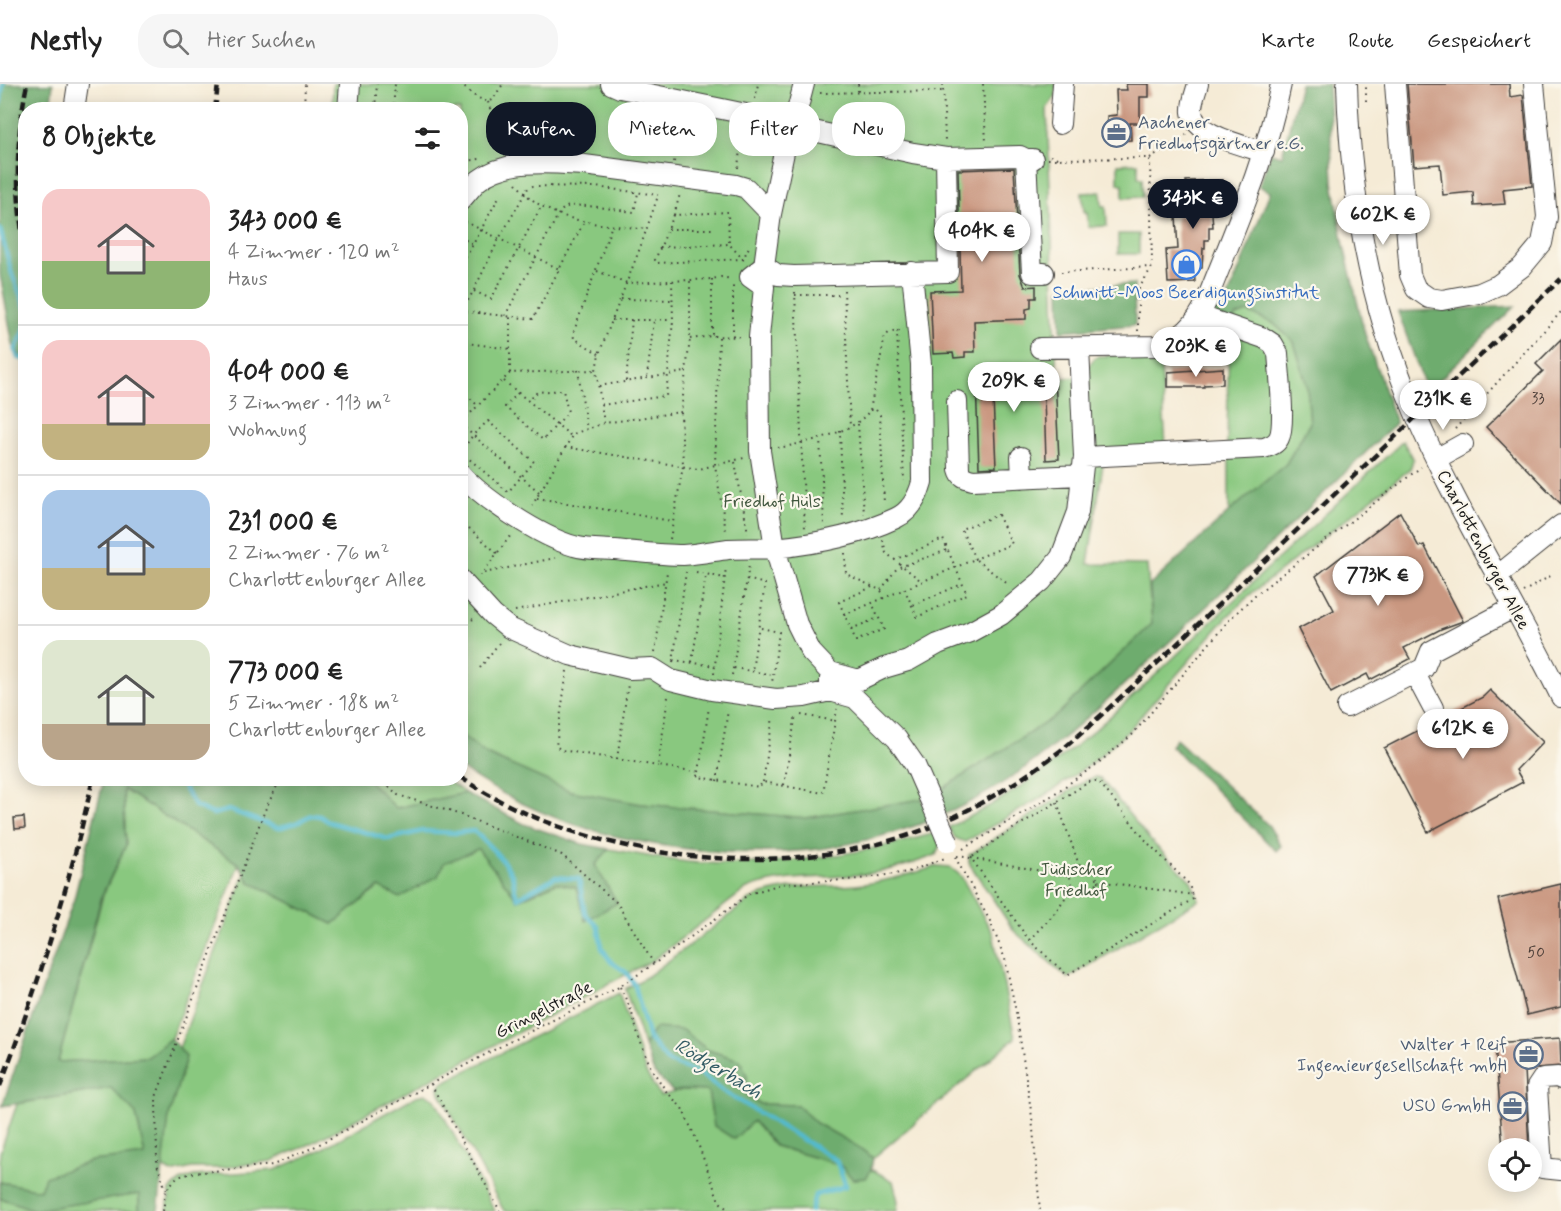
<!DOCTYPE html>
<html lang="de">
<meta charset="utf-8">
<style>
body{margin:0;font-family:Mynerve,sans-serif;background:#f6f6f6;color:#222;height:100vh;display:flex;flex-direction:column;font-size:22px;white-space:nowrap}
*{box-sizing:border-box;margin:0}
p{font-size:20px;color:#767676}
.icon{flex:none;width:33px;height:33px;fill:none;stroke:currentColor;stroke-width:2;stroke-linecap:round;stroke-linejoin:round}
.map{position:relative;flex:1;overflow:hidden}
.panel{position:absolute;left:18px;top:18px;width:450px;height:684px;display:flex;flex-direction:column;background:#fff;border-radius:24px;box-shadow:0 3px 15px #0003}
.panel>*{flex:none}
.hud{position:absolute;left:486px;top:18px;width:570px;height:54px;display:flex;gap:12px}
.fabs{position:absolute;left:1488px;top:1054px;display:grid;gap:12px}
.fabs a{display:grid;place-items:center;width:54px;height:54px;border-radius:50%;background:#fff;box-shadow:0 3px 15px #0003;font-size:30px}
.price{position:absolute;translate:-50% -51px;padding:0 14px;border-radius:21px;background:#fff;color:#222;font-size:20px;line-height:39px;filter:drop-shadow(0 2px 3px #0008)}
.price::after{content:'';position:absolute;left:50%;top:36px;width:18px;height:14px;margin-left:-9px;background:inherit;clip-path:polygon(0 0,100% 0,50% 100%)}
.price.on{background:#111827;color:#fff}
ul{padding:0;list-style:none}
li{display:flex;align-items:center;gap:18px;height:150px;padding:0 24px}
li+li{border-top:2px solid #e0e0e0}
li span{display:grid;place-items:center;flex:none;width:168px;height:120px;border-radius:18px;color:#555}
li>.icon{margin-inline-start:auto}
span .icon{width:72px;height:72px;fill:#fffc;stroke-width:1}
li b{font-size:26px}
h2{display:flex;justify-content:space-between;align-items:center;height:72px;padding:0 24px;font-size:26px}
.pill{padding:0 21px;border-radius:24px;background:#fff;box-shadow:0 3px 15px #0003;font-size:21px;line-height:54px}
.pill.on{background:#111827;color:#fff}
header{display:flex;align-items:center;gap:36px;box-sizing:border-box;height:84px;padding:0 30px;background:#fff;border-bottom:2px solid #e0e0e0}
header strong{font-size:28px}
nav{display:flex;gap:33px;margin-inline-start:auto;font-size:21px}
.search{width:420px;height:54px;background:#f6f6f6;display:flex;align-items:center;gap:15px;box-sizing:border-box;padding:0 21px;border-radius:24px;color:#767676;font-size:22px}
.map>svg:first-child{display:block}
.green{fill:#89c87f;stroke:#52724e;stroke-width:1.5}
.forest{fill:#6eac6e;stroke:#456445;stroke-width:1.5}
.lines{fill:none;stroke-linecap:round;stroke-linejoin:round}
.stream{stroke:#52bacf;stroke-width:4.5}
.building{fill:#ca9881}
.minor-casing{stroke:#3d3b38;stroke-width:22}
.path{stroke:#3d3b38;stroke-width:2;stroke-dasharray:1.5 4.5;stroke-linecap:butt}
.minor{stroke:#fff;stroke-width:20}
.rail{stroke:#1c1c1c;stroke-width:4.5;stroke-dasharray:9 4.5;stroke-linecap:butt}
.minor-bridge-casing{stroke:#3d3b38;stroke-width:22;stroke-linecap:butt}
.minor-bridge{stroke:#fff;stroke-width:20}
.labels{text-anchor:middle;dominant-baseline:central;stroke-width:4.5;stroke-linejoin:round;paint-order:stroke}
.number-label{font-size:15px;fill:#483b35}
.service-label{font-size:18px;fill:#4e5e75;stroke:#fbf7ec;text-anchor:end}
.shop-label{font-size:18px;fill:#366cbe;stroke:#fbf7ec}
.park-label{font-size:18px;fill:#42583f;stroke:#fbf7ec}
.street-label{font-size:18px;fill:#1c1c1c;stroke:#fbf7ec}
.water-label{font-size:20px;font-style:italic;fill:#325b64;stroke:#fbf7ec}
</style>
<header>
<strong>Nestly</strong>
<div class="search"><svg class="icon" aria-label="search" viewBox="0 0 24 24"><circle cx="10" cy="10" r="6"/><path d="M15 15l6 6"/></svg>Hier suchen</div>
<nav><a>Karte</a><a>Route</a><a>Gespeichert</a></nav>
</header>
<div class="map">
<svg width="1561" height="1127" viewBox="0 0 1561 1127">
<rect width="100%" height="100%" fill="#fbf7ec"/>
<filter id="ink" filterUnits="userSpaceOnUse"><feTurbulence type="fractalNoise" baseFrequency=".0167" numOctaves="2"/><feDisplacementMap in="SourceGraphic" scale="12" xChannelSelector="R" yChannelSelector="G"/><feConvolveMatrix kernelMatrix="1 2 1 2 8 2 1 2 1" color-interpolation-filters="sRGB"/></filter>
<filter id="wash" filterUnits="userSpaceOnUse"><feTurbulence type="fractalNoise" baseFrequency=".008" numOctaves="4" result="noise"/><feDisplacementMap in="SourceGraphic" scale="24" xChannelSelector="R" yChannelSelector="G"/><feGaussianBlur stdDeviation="1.35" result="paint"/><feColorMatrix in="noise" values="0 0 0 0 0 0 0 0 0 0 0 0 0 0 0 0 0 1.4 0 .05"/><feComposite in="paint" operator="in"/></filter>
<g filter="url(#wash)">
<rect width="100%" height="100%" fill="#f5ebd6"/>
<path class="green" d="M333,0H1056V12L1047,24L1057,294L1088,293C1087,283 1089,278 1098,272L1160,269L1166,363L1105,367L1088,480L1147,481L1152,540L1056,632L936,709L922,715L806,734L641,720L570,707L486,670L460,650V26H332Z
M1138,79V93L1142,94L1143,113L1123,114V100H1118V80Z
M1101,108L1102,122H1106L1107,142L1088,143L1087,128H1084L1082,109Z
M1118,150H1139V170H1118Z
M1247,228L1273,239L1294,258L1307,302L1310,339L1286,380L1229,428V369L1276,364L1281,270L1231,239L1236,232Z
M1229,246L1271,263L1276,352L1227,362Z
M1403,357L1413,376L1410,385L1252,509L1227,533L1128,647L1094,677L1049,709L965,758L955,754L949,743C1054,694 1133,612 1215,534C1278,474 1341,416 1403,357Z
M1095,693L1100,694L1150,756L1191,797L1199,816L1068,894L1014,847L969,779V771L1085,697Z
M367,695H445L465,709L396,724Z
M123,705L239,780L171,954L147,973L58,978L103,811L126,761Z
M936,749L940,761L936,771C910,781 883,789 855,791C818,795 780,791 745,806L653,876L310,1060L271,1077L220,1084H192L171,1089L162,1084L169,1032L186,973L179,964L245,790L250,798L333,840L379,803L479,764L518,816L556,799L576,803L585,836L595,781L609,765C639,770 670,777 700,779C781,783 858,771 936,749Z
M938,782L950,783L961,792L993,850L1015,954L873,1074L858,1063L816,1039L797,1021L760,1020L746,1012L747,992L740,976L708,966L682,946L655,945L644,962L625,905L648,892L751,815C783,799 820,804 856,801C884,798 912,790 938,782Z
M619,909L646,989L660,1012L682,1006L708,1007L714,1042L753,1037L775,1062L841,1081L853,1095L866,1094L871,1085L893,1097L898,1117L897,1127H504L440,1009L439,1003L442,999Z
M111,1004L136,1030L145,1072L92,1077L45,1093L40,1106L0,1098V1069L17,1020Z
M426,1010L434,1014L495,1127H167L170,1106L180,1097L194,1092L275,1086L316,1068L416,1012Z
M139,1110V1127H0V1114L35,1126Z"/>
<path class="forest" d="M1,0H53L50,25L26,26L25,279L13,261L0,190Z
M1300,0H1328L1333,98L1344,162L1365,250L1396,339C1318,415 1240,491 1161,566C1099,624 1024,697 945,730L936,709L1056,632L1152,540L1150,501L1229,428L1286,380L1310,339L1307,302L1294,258L1273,239L1247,228L1236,232L1231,239L1215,232L1212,222L1223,226L1270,108L1259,102L1271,69L1282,72Z
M1134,200L1135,241L1061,247L1060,205Z
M1515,222L1427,308L1398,228Z
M460,650L486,670L570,707L641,720L806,734L922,715L930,737C891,750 851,762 810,766C690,777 560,753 461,684Z
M1176,655L1269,742L1281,762L1276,767L1171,662Z
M104,695H367L396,724L465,709L524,740L582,760L609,765L595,781L617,819L585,837L576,803L556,799L518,816L478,765L444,779L438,792L400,814L379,803L333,840L250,798L239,780L123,705L126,761L102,811L58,978L147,973L171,954L186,973L169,1032L158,1127H139V1110L35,1126L0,1114V1098L40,1106L45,1093L92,1077L145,1071L136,1030L111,1004L2,1022L74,815Z
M655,944L682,946L708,966L740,976L747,992L746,1012L760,1020L797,1021L816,1039L858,1063L873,1074L871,1085L866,1094L853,1095L840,1081L775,1062L753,1037L734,1055L714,1042L708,1007L682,1006L673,1008L654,989L644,962Z"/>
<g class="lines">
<path class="stream" d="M0,22L3,0
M0,145L12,190L26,225
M26,241L24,248L15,266L18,274L26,275
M184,694L185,706L195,722L213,730L229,726L278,744L296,739L311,731L320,732L329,738L388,755L423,747L455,749L474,747C487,760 503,774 512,791C515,799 513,805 518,814L555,793L579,795L585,830L598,842L602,864L611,878L626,888L635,902L649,955L668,978L699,989L723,1007L836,1076L846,1102L815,1111L811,1127"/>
</g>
<g id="blocks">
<path class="building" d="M1126,0H1149V13H1140V39H1130L1131,56L1108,57L1107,32L1117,31L1116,6H1127Z
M1407,0H1509L1510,13L1523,11L1532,102L1503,105L1505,120L1474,122L1473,108L1443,111L1440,80L1414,82Z
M1014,84L1020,190L1025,203L1036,202V214H1031V224L1026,225V235L974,237L975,268H965V273L954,274L953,269L933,270L930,207L961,206L958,86Z
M1223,96V109H1219L1220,121L1215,122V130H1212L1213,143H1209V156H1205V164H1203L1202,184L1194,185L1195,198L1168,199L1166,166L1178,165L1176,132L1188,131L1186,97Z
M1561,255V420L1486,343L1543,287L1536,280Z
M1223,284V300L1204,301V303H1168V288Z
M1055,293L1059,375L1046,376L1044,312L993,314L996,383L979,384L976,297Z
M1400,428L1419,463L1424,461L1463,537L1441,545L1404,564L1410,575L1370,596L1367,590L1331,609L1298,545L1334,526L1316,492Z
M1490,606L1543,658L1516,686L1523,698L1428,748L1384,664L1483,613Z
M24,733L25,744L15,745L14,734Z
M1561,800V923L1527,931L1498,815Z
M1560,954L1561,982L1525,985L1529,1065H1503L1495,959Z"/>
</g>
</g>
<g filter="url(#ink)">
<use href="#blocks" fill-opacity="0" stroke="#3d3b38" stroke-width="1.5"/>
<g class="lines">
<defs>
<path id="minor" d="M611,0L620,4L751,31L784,40
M804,0L796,31L784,40L787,54L771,130L764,182L750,193L764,203L759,253L760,367L775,464L797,540L811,568L830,588L859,596L884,584L908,577L938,560L970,548L1001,531L1042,497L1061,473L1078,428L1084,373L1079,264
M1198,0C1196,8 1191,19 1192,28C1194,51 1245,62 1264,68
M1347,0C1350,112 1370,223 1414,327C1456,426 1514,517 1561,613
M1395,0L1410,191L1416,205L1429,214L1442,216L1480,209L1498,201L1522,183L1542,159L1547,133L1534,0
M74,26L78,0
M348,26L350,0
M1060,40L1063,0
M809,46L913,69L946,74L1020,72L1026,75H1033
M1026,75L1032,189H1044
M460,117C467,110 472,102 479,96C508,74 550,79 584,81L736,101L746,104L771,130
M764,182L778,191L794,192L948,188L946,74
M1040,264L1158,262C1181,255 1196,241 1206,218C1234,147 1266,76 1281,0
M957,317L959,385C961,393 965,394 973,396L1081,391
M1021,373L1022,394
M1084,373L1264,364C1271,362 1276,360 1279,354C1286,340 1279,287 1278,269L1273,260L1264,254L1200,232
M1436,375L1463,360
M460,389C483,415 541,453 574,462C587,466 602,465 615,466C638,468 661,471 683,471C699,470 713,467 728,465C743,464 759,465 774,464C816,460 858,452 896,434C911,427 918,413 922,398L921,280L912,188
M1496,493L1561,441
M460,495L493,531L509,544L570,571L630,585L652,584L671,596L712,606L776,615L804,613L830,607
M1415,590L1433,624
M830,594V607L855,614L897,655L915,681L929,713
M1347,623L1424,584L1431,567L1513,524
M1561,995L1558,993L1543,994L1537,1003L1542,1084L1561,1086"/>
</defs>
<use href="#minor" class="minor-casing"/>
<path class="path" d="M460,0L476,13L488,18L493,15L503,0
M858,0V9
M943,0L945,57
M983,0L986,58
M820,9L943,7
M755,15L758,0
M1366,17V0
M488,18L494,36L501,66
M366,24L386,26
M375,24L377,0
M304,26L305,0
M393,26L395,0
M1050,72L1061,75
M1048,75L1150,74L1186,51
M460,78L480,75
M674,78L680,33
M738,84L742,45
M516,99C547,140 600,140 647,145
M674,131L680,110
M460,135L559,185
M668,145H712
M460,153L473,160
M660,163L729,160
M744,176L743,175L729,160L728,128L674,131L655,176L656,179L743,175L749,163
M460,184L500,111
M597,187L627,199L712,195L721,193L732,195
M1061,188L1151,183
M712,195V252
M844,206L850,344
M474,207L491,215L541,123
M795,208L805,445
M795,211H843
M621,215L672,216
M460,227L533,235L584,138
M462,227L474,206L499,155L528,104L533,102L595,103L658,111
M505,232L558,131C561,127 564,123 570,122C586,120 617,126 634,128L638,109
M612,236H672
M897,247L904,397
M1138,247V206L1152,183L1150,74
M733,252V198
M719,253L715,381L726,447
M690,255L712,252L741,253
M460,258L510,265
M599,270L574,254L573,250L612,141
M578,286L587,346
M510,289V232
M647,293L654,236
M504,297L571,352
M626,297L632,236
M599,302L685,288
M518,309L505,323L543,356L568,328L563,306L537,308L529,317
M460,311H467L477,321
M601,321L666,312L673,236L672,197
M870,326H876L880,331L884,420
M488,337L534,378L508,408L461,368L473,351Z
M604,339L596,286L599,270L640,164L658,112
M858,340L864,430
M1455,345L1561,228
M840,346L843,436
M820,354L824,441
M565,363L699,385L744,374
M778,364C804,359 855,349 870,326L885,252L890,248L901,247
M735,378L748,449
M539,408L460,340L510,289L596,286
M537,414L672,437
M532,422L573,350L604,339L681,328
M998,431L1012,460L975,475L961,445Z
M460,436L497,469
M670,455L683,382L681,328L690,255V196
M883,456L886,469L920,496
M845,469L846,490L880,506L885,511
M894,476L943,455L967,510L917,533L904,504
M696,488L724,494
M484,489L555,474
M480,492L511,451
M747,495L765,500L752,587
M872,503L839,518L856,557L884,545L872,519
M881,506L897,484L947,466
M1523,508L1552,491
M913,521L962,500
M515,527L666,498
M844,531L975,475L1009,501
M460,538L474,535
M761,544L779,548L772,599
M851,545L878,534
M655,568L667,488
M673,576L715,582
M673,578L686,488
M692,578L706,490
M480,584L499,559
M734,584L773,591
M567,587L556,662L561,666L658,682
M714,590L726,483
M732,591L749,481
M668,613L658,682L699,688L698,693L759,703L763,698L823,709L837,625
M801,631L836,637
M617,675L628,600
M699,688L709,623
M380,694L398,711L461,731L562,771L617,819L654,880
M717,697L728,626
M763,698L773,633
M784,701L796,630
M1057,718L1079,781
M963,765L1051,712L1097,680L1132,651L1230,535L1255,511L1421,383
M957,772L971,774L1029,856L1067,891L1193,815L1189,800L1148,759L1099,698L1095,697L1089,698L1000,753L971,774
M955,773L990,837L1005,875L1016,928L1032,1033L1040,1127
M971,774L1069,792
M1085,781L1094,786L1098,797C1093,808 1083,807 1073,803C1069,795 1069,790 1074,783Z
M1098,797L1193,811
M1029,856L1053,831L1073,803
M620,903L631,926L639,954L651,984L666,1007L682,1024L697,1057L719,1117L729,1127
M431,1000L500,1127
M166,1106L157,1080L156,1013L265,726L281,694
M163,1127L166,1106L177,1093L193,1089L273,1081L312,1064L503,961L619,903L654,880L749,810L781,800L859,795L908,788L945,774"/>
<use href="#minor" class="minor"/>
<path class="rail" d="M215,26L218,0
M26,172C15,114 15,58 27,0
M460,693C595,785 814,803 960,730C998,711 1037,686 1070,659C1092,640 1113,620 1134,601L1561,195
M0,1002C38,902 70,800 93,694"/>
<defs>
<path id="minor-bridge" d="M929,713L948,758"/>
</defs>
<use href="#minor-bridge" class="minor-bridge-casing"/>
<use href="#minor-bridge" class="minor-bridge"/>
</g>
</g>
<defs>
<symbol id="office-ring" viewBox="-11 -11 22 22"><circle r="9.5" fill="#fbf7ec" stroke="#5c6f8a" stroke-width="1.5"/><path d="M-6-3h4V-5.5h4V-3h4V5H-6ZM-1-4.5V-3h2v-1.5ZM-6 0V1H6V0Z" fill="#5c6f8a"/></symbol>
<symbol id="shop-ring" viewBox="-11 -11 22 22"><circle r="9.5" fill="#fbf7ec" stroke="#3f7fe0" stroke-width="1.5"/><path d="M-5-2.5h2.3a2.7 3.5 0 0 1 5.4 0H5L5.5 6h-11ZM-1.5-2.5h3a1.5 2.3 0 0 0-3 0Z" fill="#3f7fe0"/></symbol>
</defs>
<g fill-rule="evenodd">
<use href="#office-ring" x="1100" y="32" width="33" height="33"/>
<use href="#shop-ring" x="1170" y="164" width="33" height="33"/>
<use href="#office-ring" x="1512" y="954" width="33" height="33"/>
<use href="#office-ring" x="1496" y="1006" width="33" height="33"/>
</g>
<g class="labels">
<g class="number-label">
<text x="1538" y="315">33</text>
<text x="1536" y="869">50</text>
</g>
<g class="service-label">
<text x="1138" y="39" text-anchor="start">Aachener<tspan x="1138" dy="21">Friedhofsgärtner e.G.</tspan></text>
<text x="1507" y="961">Walter + Reif<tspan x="1507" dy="21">Ingenieurgesellschaft mbH</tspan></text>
<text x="1491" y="1022">USU GmbH</text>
</g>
<g class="shop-label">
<text x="1186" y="209">Schmitt-Moos Beerdigungsinstitut</text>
</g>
<g class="park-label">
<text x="772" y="418">Friedhof Hüls</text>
<text x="1076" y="786">Jüdischer<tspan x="1076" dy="21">Friedhof</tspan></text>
</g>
<g class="street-label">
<text transform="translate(1483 466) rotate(62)">Charlottenburger Allee</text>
<text transform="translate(544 926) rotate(-27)">Gringelstraße</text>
</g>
<g class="water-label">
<text transform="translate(718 985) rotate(31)">Rödgerbach</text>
</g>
</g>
</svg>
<div class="fabs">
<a><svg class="icon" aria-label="locate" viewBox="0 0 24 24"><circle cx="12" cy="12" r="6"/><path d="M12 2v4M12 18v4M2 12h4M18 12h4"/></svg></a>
</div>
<b class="price on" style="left:1193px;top:146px">343K €</b>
<b class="price" style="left:1383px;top:162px">602K €</b>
<b class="price" style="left:982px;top:179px">404K €</b>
<b class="price" style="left:1196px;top:294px">203K €</b>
<b class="price" style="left:1014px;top:329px">209K €</b>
<b class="price" style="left:1443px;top:347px">231K €</b>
<b class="price" style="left:1378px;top:523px">773K €</b>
<b class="price" style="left:1463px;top:676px">612K €</b>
<div class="hud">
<a class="pill on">Kaufen</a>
<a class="pill">Mieten</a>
<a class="pill">Filter</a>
<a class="pill">Neu</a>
</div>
<section class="panel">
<h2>8 Objekte<svg class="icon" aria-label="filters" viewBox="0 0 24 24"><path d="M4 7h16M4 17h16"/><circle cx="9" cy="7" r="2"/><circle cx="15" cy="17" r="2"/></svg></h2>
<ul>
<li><span style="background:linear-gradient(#f6c9c9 60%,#8fb573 0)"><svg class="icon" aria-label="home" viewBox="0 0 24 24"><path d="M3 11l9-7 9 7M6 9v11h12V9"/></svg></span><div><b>343 000 €</b><p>4 Zimmer · 120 m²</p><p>Haus</p></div></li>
<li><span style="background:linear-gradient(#f6c9c9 70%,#c2b280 0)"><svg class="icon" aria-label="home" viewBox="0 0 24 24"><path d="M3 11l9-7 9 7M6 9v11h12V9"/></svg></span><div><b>404 000 €</b><p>3 Zimmer · 113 m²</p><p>Wohnung</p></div></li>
<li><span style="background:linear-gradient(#a9c7e8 65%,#c2b280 0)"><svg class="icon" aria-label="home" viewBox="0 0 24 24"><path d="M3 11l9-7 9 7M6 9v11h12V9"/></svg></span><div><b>231 000 €</b><p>2 Zimmer · 76 m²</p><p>Charlottenburger Allee</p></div></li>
<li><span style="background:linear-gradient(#dfe7d0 70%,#b9a48a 0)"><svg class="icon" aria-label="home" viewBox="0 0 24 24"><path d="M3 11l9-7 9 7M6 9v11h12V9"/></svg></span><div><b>773 000 €</b><p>5 Zimmer · 188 m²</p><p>Charlottenburger Allee</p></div></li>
</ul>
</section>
</div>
